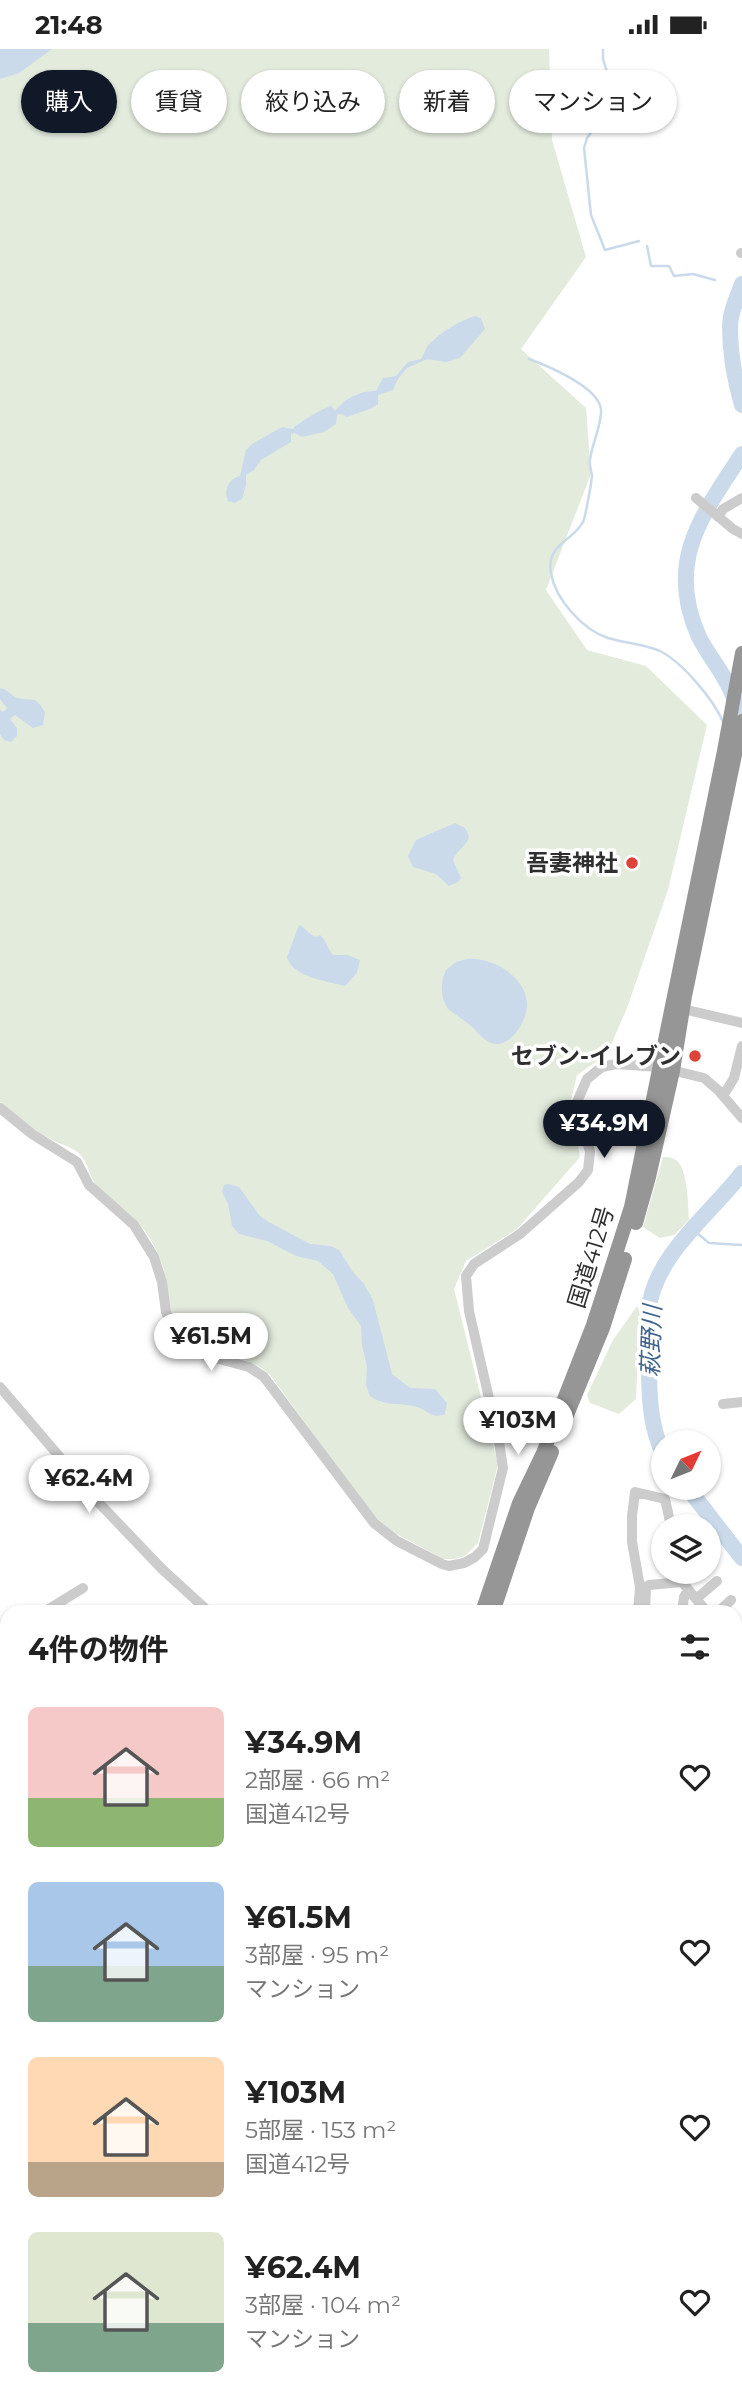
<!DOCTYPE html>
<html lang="ja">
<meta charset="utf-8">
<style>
body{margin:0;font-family:Montserrat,"Noto Sans JP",sans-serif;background:#f2f2f2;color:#222;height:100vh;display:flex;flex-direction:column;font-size:26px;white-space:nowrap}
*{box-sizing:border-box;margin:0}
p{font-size:23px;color:#767676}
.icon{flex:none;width:38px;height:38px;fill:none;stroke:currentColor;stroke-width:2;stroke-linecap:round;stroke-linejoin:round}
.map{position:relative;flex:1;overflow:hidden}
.drawer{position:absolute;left:0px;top:1556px;width:742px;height:800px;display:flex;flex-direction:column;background:#fff;border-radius:21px 21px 0 0;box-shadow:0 2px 5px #0004}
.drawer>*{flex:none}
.hud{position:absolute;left:21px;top:21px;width:700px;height:63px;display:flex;gap:14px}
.needle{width:46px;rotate:47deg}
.tools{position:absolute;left:651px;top:1381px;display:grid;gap:14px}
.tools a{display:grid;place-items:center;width:70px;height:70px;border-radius:50%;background:#fff;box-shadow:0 2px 5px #0004;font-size:35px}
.price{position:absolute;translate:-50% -60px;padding:0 16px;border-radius:24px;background:#fff;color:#222;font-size:23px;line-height:46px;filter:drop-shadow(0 2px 4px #0008)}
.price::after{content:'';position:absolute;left:50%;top:42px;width:21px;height:16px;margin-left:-10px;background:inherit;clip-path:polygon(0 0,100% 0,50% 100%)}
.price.on{background:#111827;color:#fff}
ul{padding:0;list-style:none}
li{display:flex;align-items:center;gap:21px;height:175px;padding:0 28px}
li span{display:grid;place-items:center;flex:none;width:196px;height:140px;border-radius:10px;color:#555}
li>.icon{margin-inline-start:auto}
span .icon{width:84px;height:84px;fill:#fffc;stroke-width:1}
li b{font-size:30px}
h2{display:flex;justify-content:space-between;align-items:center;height:84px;padding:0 28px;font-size:30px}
.pill{padding:0 24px;border-radius:32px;background:#fff;box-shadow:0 2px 5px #0004;font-size:24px;line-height:63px}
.pill.on{background:#111827;color:#fff}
.status{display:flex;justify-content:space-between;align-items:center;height:49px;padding:0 35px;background:#fff;direction:ltr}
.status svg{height:19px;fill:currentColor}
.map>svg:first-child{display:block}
.green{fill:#e3ebdd}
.water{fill:#cadaea}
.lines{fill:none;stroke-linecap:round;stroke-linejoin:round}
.stream{stroke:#cadaea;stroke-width:2.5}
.river{stroke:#cadaea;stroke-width:16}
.minor{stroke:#ccc;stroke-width:10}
.major{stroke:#a7a7a7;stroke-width:12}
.highway{stroke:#969696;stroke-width:14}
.poi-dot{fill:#de4239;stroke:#fff;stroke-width:2.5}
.labels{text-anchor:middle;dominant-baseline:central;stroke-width:7;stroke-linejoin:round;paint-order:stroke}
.poi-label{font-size:23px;font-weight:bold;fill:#2f2f2f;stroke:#fff;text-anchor:end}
.street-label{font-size:23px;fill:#2f2f2f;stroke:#fff}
.water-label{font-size:24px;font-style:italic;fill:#40658d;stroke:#fff}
</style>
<div class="status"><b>21:48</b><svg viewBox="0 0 49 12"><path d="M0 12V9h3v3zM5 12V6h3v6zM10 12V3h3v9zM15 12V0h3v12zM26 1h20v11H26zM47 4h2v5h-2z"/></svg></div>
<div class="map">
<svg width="742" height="2354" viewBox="0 0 742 2354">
<rect width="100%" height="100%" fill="#fff"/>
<path class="green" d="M0,0H549L552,91L586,208L521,300L586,359L591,425L546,541L587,601L646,617L707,676L668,841L627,959L607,1005L577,1026L570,1055L580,1108L517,1180L466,1212L454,1240L498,1416L478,1494L465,1507L454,1510H443L395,1484L383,1475L371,1464L270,1326C242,1300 208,1312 181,1281C169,1267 169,1248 166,1230C163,1216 158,1203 151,1191C138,1168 116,1156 98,1138C88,1127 89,1111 76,1102C67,1096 56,1094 47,1088C30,1079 15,1065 0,1053Z
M663,1108C666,1108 671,1108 674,1110C688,1115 688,1157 689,1171L674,1186L660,1189L643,1178Z
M637,1257L640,1263L636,1350L619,1365L590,1354L587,1346L613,1291Z
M7,1813V1950L0,1939V1817Z"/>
<path class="water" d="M0,0H52L19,24L0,30Z
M475,267L481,269L485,280L460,309L446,313L427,310L407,319L398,330L393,341L378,346V355L372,359L347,368L341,365L337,366L336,375L324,383L302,388L295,384L291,385V393L261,411L254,421L246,426V436L242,450L234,454L228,452C223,441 229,429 240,427L246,401L252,395L282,378L293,380C297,374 324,359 331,357L335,362C345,349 359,342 376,342L383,329L396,327L408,313L421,310C423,307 424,304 426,300C433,287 461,271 475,267Z
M0,639C7,640 9,644 15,648C30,654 36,644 45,664L43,676L33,679L15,666L10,670L17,679V687L11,693L4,691L0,685V661L3,663L7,659L0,650Z
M455,774L465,779L469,787C467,798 457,800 453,811L461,829L458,833L449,837L436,825L413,818L408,807L416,791Z
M299,876C306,879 309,886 316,888L320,886C327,892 327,899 333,906H347L360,911L357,924L345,937C327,932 292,928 287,908Z
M467,910C492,908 526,927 527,955C528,971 510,1001 491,994C482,990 477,982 470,976C462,970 455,965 448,960C440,947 440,935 446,921L456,913Z
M228,1135L239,1138L260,1167L267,1172L310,1195L331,1197L339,1201L353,1223L364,1235L373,1251L392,1325L410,1339L435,1340L447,1354L445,1365C430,1371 427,1359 413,1357C397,1354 385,1357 370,1347L366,1336L367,1318L362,1296L361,1277L348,1259L333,1225L318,1212L296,1207L267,1192L239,1185L232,1177L228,1155L222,1143L224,1136Z"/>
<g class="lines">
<path class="stream" d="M603,0V10L607,23L603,68L587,89L584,99L591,166L605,201L639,192
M647,197L651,217H669L674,227L693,225L715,231
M529,310C548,317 604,340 601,364C600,380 592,395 590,411C589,416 591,421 592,426C592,431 585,470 583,473C572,493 546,495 551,524C555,550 583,581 608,589C625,594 644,595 660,602C682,613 714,651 723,673
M692,1180L709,1194L742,1196"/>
<path class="river" d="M742,235C737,249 730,263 730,278C730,303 735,332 742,356
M742,405C702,466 665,513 699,588C707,604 719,618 727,634C733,645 737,657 742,669
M663,1405C650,1376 649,1347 649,1316C648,1299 645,1280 648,1263C655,1205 708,1168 742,1124
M687,1438L742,1509
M735,2228L742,2204
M698,2354L700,2348"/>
<path class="minor" d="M741,204H742
M696,449L733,480L742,485
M718,468L723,460L742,449
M683,960L742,974
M723,1047L734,1029L742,997
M0,1059L32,1085L77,1113L89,1136L134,1176L154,1208L162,1233L166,1263L171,1275L183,1291L204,1306L249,1318L264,1328L374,1474L397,1492L442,1515L449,1517L464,1514L475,1508L483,1500L503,1419L499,1393L469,1262L466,1227L474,1215L520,1185L579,1133L588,1121L590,1103L577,1053L587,1030L602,1018L616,1015L659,1018L704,1029L718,1041L742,1069
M0,1338L99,1454L162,1520L209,1563
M723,1355L742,1353
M677,1522L682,1533L707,1563
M696,1550L717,1532
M44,1563L83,1539
M638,1563L640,1538L632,1493V1467L635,1443L665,1450L671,1477
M645,1563L646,1539L649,1536L682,1533
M682,1563L684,1548L688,1541
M718,1563L731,1551
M0,1588L7,1584
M735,1596L742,1604
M735,1725L739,1715L738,1694
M0,1779L7,1788
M735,1794L742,1800
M735,1823L742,1814
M735,1876L742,1866
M735,2017L742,2021
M735,2062L742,2049
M2,2120L7,2097
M0,2247L7,2244
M735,2275L742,2249
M735,2296L742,2297
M136,2348L139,2354
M67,2354L68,2348
M501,2354L504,2348
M710,2354L712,2348"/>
<path class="major" d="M735,1859L742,1848
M0,2120L7,2121"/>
<path class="highway" d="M636,1174L649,1128L673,1022L685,947L742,672
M562,1378L603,1279L625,1210
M482,1563L519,1454L543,1404L593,1276L631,1158L724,702L742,604
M493,1563L528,1459L552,1403
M351,2354L352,2348
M362,2354V2348"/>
</g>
<g class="poi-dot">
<circle cx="632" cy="814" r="7"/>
<circle cx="695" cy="1007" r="7"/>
</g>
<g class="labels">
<g class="poi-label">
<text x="618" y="814">吾妻神社</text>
<text x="681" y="1007">セブン-イレブン</text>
</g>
<g class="street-label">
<text transform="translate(591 1208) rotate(-73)">国道412号</text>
</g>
<g class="water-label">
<text transform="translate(651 1292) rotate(-88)">萩野川</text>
</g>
</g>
</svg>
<div class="tools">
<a><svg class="needle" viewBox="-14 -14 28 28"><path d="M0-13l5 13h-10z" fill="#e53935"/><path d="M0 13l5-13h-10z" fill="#767676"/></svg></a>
<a><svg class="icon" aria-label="layers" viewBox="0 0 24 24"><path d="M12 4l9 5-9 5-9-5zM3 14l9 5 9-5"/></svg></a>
</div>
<b class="price on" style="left:604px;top:1111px">¥34.9M</b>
<b class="price" style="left:211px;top:1324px">¥61.5M</b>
<b class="price" style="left:518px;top:1408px">¥103M</b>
<b class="price" style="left:89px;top:1466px">¥62.4M</b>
<div class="hud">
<a class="pill on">購入</a>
<a class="pill">賃貸</a>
<a class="pill">絞り込み</a>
<a class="pill">新着</a>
<a class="pill">マンション</a>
</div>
<section class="drawer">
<h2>4件の物件<svg class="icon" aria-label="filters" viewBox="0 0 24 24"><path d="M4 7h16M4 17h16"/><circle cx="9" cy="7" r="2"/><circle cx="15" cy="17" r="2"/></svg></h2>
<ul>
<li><span style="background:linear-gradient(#f6c9c9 65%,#8fb573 0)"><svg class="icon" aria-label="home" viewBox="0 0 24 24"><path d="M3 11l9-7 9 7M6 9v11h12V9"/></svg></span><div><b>¥34.9M</b><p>2部屋 · 66 m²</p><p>国道412号</p></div><svg class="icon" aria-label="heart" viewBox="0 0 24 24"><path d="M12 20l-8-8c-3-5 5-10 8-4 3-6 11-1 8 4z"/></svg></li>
<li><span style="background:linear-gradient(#a9c7e8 60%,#7fa58c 0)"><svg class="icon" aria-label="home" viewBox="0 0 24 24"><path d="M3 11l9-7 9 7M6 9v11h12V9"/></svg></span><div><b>¥61.5M</b><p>3部屋 · 95 m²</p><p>マンション</p></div><svg class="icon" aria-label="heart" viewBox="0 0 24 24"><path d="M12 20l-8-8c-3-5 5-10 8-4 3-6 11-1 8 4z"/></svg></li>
<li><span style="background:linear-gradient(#ffd9b3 75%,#b9a48a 0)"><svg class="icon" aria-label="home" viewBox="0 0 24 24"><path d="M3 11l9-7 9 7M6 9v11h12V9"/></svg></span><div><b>¥103M</b><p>5部屋 · 153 m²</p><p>国道412号</p></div><svg class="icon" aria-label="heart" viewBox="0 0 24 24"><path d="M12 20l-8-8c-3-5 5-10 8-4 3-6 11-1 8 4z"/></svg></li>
<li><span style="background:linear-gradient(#dfe7d0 65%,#7fa58c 0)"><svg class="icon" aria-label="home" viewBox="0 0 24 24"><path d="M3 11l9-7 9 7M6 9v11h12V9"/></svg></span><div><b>¥62.4M</b><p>3部屋 · 104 m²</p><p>マンション</p></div><svg class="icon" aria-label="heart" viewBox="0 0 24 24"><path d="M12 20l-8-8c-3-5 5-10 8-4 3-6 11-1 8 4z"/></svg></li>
</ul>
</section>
</div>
